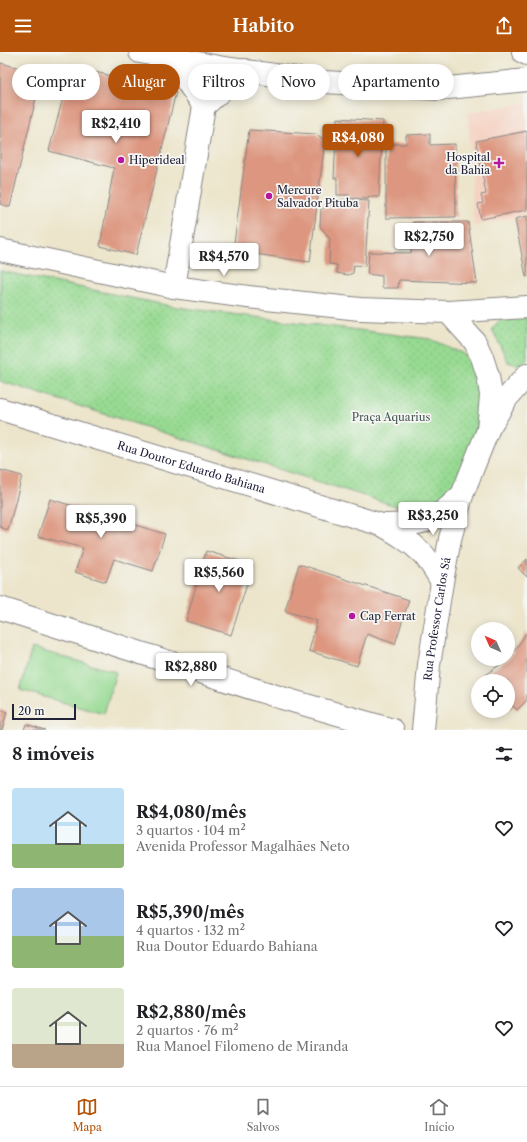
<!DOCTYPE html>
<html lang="pt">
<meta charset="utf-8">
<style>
body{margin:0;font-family:"Libre Caslon Text",serif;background:#f2f2f2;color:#202124;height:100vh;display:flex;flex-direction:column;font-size:15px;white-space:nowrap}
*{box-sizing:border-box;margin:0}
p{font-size:13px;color:#757577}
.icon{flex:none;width:22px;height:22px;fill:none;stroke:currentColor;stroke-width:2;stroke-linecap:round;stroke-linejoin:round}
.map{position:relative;height:678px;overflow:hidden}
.sheet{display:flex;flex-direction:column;background:#fff;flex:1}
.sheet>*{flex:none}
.banner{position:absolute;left:12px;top:12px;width:503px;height:36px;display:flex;gap:8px}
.needle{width:26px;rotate:315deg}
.fabs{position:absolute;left:471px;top:570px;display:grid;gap:8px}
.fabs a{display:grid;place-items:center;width:44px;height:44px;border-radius:50%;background:#fff;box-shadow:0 2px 10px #0003;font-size:20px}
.scale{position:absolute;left:12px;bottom:10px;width:64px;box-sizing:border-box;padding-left:4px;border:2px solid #22223b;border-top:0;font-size:11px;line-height:14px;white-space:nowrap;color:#22223b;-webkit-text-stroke:3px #f6f6f2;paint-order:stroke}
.price{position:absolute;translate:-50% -34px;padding:0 9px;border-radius:4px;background:#fff;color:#222;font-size:13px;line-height:26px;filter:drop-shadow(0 1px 2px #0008)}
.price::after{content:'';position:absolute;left:50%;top:24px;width:12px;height:9px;margin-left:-6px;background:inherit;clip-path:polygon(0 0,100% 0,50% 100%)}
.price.selected{background:#b45309;color:#fff}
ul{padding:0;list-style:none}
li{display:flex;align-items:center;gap:12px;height:100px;padding:0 12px}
li span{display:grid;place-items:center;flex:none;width:112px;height:80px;border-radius:4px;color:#555}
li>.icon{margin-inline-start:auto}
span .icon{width:48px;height:48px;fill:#fffc;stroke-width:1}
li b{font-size:17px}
h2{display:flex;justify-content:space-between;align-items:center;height:48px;padding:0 12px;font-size:17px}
.tag{padding:0 14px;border-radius:18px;background:#fff;box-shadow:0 2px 10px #0003;font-size:14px;line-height:36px}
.tag.selected{background:#b45309;color:#fff}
header{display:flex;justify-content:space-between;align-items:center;height:52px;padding:0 12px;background:#b45309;color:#fff;font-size:18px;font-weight:600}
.tabs{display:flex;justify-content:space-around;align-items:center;height:56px;border-top:1px solid #e0e0e0;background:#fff;font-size:11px;color:#757577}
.tabs a{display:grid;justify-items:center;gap:2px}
.tabs .selected{color:#b45309}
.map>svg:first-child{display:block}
.built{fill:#f5d2c2}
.green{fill:url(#green-dots);stroke:#5c7e66}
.pitch{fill:#97da92;stroke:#5c7e66}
.building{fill:#dd9780}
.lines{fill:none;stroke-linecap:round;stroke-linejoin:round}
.street-casing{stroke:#878483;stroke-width:24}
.secondary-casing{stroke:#878483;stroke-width:24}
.primary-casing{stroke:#878483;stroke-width:24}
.street{stroke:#fff;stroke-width:22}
.secondary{stroke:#fff;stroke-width:22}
.primary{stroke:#fff;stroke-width:22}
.poi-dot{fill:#b5179e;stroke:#f6f6f2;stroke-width:1.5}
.labels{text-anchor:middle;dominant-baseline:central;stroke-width:3.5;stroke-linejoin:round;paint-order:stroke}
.poi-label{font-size:11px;fill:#22223b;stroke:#f6f6f2;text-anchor:start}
.park-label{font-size:11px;fill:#455955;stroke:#f6f6f2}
.street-label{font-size:11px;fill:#22223b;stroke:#f6f6f2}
</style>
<header><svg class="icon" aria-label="menu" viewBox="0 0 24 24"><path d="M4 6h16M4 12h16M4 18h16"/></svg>Habito<svg class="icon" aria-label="share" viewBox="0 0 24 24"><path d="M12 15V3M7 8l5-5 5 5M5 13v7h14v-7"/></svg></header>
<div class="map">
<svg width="527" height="678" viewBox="0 0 527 678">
<defs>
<pattern id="green-dots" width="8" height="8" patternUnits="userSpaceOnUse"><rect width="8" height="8" fill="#97da92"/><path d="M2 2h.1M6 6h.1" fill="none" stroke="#82bb7f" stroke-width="1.8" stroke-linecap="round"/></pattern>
</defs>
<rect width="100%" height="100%" fill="#f6f6f2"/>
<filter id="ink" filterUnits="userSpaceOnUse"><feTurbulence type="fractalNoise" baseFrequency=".025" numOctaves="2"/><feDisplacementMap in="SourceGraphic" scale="8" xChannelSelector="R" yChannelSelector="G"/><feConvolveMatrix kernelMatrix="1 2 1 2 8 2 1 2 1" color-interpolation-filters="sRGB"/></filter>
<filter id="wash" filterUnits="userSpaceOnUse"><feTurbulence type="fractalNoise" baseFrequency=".012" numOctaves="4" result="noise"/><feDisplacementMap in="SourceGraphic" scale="16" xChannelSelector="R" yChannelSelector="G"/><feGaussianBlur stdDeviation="0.9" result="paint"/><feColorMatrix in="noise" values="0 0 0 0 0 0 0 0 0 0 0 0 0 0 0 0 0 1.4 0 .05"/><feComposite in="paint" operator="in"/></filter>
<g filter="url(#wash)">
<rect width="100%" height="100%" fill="#ece5cb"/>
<path class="built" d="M527,51V162L474,174L468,60Z"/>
<path class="green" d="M0,219L176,255L430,287L464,302L478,320L484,346L473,392L452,448L424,463L0,329Z
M527,262V308L520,314L508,310L492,277L503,264Z"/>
<path class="pitch" d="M32,596L116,620L104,662L20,638Z"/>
<g id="blocks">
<path class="building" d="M0,11L42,21L10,155L0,152Z
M71,14L176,40L136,203L100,194L114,116L49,99Z
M337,66L383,69L379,145H369L368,147L349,146V143H337V126H334Z
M249,78L316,82L325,88L310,210L233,199Z
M527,79V158L481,167L478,152L483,151L481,143L486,142L476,89Z
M430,82V93L455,92L456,165L386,166V92H406V83Z
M328,147L369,149L365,214L354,213L353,221L348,223L337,221V213L329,212L330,187L320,174L321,156H328Z
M527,164V225H526L515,167Z
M413,170H468L477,231L399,228L398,236H382V224L367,222L369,200L411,201Z
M0,418L22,424L8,478L0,475Z
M50,447L165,482L153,519L114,507L106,530L75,520L83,496L38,484Z
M206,499L253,513L231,583L186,569Z
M527,507V525L518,516Z
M299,512L409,548L395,592L367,582L357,614L309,599L317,569L285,559Z
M527,580V648L517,658L513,654L510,657L508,655V629H481L489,620L509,607Z
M0,658L7,660L2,678H0Z
M26,672L45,678H24Z"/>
</g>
</g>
<g filter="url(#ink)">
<use href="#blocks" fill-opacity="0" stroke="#878483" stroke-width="1"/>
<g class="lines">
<defs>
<g id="street">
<path d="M171,7L204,54"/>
<path d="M0,198L174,235L248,245L360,257L448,260L527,255"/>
<path d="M174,235L204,54L244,18"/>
<path id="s1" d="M0,357L382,473C396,481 410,489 422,501C430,509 436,520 442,530"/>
<path d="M490,374L507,346L527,323"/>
<path d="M382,473C398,472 418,474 432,466C444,461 453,451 462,443"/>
<path d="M0,556L282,646L393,678"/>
<path id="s2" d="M423,678L429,613L442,530L450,487L462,443L488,378L491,343L488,324L482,305L475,290L448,260"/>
</g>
<path id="secondary" d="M140,0L224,16L325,30L438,37L527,28"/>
<path id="primary" d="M156,0L171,7
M523,0L527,2"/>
</defs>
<use href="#street" class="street-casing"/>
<use href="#secondary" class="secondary-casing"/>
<use href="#primary" class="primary-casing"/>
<use href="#street" class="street"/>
<use href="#secondary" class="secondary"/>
<use href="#primary" class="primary"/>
</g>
</g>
<g class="poi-dot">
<circle cx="121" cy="108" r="4"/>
<path d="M497 105h4v4h4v4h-4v4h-4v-4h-4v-4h4z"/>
<circle cx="269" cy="144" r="4"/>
<circle cx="352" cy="564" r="4"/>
</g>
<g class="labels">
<g class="poi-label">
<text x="490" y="105" text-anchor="end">Hospital<tspan x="490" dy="13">da Bahia</tspan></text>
<text x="129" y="108">Hiperideal</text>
<text x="277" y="138">Mercure<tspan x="277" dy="13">Salvador Pituba</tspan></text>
<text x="360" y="564">Cap Ferrat</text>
</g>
<g class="park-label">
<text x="391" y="365">Praça Aquarius</text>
</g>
<g class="street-label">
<text stroke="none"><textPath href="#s1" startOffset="200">Rua Doutor Eduardo Bahiana</textPath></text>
<text stroke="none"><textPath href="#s2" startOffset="112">Rua Professor Carlos Sá</textPath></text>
</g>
</g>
</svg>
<div class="fabs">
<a><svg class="needle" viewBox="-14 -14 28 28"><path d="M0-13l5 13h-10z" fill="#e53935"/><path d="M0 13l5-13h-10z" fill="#757577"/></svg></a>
<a><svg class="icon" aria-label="locate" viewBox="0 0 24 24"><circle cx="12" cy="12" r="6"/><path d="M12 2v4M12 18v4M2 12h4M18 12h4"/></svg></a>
</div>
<div class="scale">20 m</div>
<b class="price" style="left:116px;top:92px">R$2,410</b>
<b class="price selected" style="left:358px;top:106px">R$4,080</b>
<b class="price" style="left:429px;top:205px">R$2,750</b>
<b class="price" style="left:224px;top:225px">R$4,570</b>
<b class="price" style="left:433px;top:484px">R$3,250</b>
<b class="price" style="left:101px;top:487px">R$5,390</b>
<b class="price" style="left:219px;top:541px">R$5,560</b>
<b class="price" style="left:191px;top:635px">R$2,880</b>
<div class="banner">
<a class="tag">Comprar</a>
<a class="tag selected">Alugar</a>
<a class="tag">Filtros</a>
<a class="tag">Novo</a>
<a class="tag">Apartamento</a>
</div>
</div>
<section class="sheet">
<h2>8 imóveis<svg class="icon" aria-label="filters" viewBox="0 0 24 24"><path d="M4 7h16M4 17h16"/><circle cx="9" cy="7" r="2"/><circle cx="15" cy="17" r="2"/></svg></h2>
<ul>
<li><span style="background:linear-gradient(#bfe0f5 70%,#8fb573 0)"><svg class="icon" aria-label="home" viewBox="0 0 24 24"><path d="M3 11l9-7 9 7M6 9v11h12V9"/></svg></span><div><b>R$4,080/mês</b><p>3 quartos · 104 m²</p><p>Avenida Professor Magalhães Neto</p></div><svg class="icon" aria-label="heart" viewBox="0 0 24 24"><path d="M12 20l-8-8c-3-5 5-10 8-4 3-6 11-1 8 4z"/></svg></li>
<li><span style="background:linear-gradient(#a9c7e8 60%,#8fb573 0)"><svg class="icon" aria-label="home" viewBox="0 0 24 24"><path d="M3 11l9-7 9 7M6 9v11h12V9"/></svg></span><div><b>R$5,390/mês</b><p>4 quartos · 132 m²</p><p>Rua Doutor Eduardo Bahiana</p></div><svg class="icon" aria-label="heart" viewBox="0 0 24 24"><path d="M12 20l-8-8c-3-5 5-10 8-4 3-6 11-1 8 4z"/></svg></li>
<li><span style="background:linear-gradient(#dfe7d0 70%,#b9a48a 0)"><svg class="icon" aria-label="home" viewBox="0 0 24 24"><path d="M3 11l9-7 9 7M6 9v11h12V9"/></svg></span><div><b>R$2,880/mês</b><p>2 quartos · 76 m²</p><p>Rua Manoel Filomeno de Miranda</p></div><svg class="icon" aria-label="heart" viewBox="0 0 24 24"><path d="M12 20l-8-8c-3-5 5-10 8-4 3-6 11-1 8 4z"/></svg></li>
</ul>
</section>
<nav class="tabs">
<a class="selected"><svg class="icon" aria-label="map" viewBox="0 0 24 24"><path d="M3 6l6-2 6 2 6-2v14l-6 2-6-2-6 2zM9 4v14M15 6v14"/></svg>Mapa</a>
<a><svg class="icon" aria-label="saved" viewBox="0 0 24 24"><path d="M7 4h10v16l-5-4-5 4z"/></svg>Salvos</a>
<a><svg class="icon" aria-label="home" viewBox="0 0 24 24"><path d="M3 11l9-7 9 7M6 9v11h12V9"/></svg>Início</a>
</nav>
